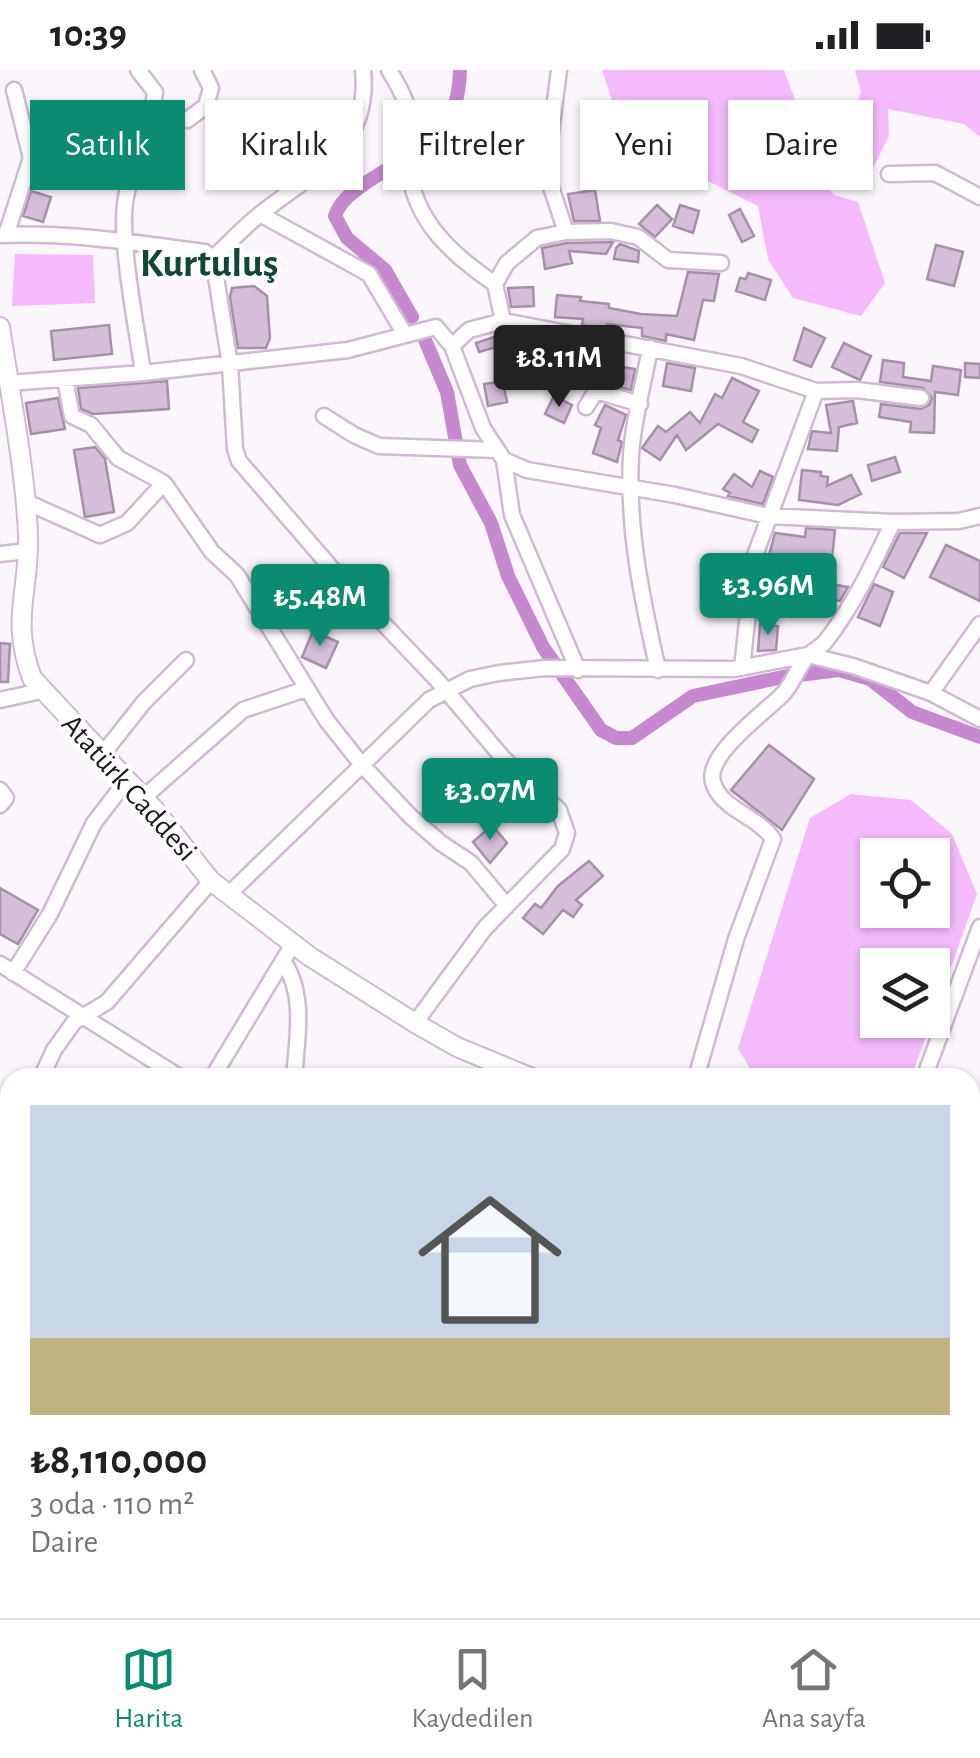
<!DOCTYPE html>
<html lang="tr">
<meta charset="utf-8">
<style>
body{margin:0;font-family:"Alegreya Sans",sans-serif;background:#f2f2f2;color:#202124;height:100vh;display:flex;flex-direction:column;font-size:38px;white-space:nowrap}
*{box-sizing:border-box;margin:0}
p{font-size:32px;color:#757577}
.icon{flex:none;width:55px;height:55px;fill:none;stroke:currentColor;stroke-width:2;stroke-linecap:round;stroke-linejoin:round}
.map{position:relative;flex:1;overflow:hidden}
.drawer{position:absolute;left:0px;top:998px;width:980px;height:552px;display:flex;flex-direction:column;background:#fff;border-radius:30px 30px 0 0;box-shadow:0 2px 8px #0004}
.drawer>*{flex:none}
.hud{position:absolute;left:30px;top:30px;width:920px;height:90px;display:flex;gap:20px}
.buttons{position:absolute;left:860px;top:768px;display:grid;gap:20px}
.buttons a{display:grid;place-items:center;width:90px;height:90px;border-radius:0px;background:#fff;box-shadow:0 2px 8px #0004;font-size:50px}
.price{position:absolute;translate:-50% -85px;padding:0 22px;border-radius:10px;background:#0b8b70;color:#fff;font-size:32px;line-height:65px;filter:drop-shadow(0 2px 5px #0008)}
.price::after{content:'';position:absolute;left:50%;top:60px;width:30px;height:22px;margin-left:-15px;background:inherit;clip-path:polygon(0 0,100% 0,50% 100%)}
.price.current{background:#222;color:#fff}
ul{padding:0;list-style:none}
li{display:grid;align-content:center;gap:20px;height:530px;padding:0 30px}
li span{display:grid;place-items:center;height:310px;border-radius:0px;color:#555}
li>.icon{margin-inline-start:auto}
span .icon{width:180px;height:180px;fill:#fffc;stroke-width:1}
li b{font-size:42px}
.tag{padding:0 35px;border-radius:0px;background:#fff;box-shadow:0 2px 8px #0004;font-size:35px;line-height:90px}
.tag.current{background:#0b8b70;color:#fff}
.status{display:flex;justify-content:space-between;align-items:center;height:70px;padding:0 50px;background:#fff;direction:ltr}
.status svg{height:28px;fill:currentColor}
.menu{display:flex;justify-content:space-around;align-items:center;height:140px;border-top:2px solid #e0e0e0;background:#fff;font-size:28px;color:#757577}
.menu a{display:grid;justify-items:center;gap:5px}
.menu .current{color:#0b8b70}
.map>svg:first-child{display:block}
.green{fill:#f4bafc;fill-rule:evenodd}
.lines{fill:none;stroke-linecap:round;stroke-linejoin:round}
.canal{stroke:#c689cf;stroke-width:14}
.building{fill:#d5bed8;stroke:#a590a8;stroke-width:2.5}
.minor-casing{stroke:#d0b9d3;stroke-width:19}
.major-casing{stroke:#d0b9d3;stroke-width:22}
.highway-casing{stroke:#d0b9d3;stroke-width:25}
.minor{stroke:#fff;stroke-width:14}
.major{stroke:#fff;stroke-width:18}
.highway{stroke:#fff;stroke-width:20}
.labels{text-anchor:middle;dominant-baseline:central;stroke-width:8;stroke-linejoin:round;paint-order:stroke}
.street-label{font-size:30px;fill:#1e161f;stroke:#fff}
.district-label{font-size:40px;font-weight:bold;fill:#114638;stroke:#fff}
</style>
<div class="status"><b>10:39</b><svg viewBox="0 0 49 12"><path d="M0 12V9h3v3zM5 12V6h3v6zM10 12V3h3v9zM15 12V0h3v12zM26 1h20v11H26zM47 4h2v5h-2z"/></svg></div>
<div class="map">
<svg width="980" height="1548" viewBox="0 0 980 1548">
<rect width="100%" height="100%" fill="#fbf6fc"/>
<path class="green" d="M602,0H784L826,115L834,125L858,132L885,213L861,246L793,228L768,189L758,136L625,70Z
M855,0H980V67L964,54L888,39L889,66L869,106L845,69L861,22Z
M15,184L93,185L95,233L12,236Z
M851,724L911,730L952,764L977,824L933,948L932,895H878V950H932L911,1007H755L738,978L810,748ZM878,785H932V840H878Z
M0,1190L10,1198V1540H442L448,1548H0Z"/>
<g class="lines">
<path class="canal" d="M412,247L385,200L347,168L335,146C340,132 349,125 360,117C413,78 458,77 460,0
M425,270L447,322L460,395L491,453L508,506L543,577L601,660L616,668H632L693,626L783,607L839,600L870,609L912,642L980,667"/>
</g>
<path class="building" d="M595,120L600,151H574L568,124Z
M31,121L51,127L43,152L23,146Z
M657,135L672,149L655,167L639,154Z
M680,135L699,141L693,163L673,156Z
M740,139L754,166L742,172L729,145Z
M613,172L606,184L569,181L572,193L545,199L542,178L567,173Z
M620,174L639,181L638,192L614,189L616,178Z
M936,175L963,182L954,216L927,209Z
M688,202L719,204L714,231L703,230L694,270L666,264V271L642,266V258L607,254V260L582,255L583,249L555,247L557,225L581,227L580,231L609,234V238L641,244L677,246Z
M748,203L771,210L765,230L736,221L740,208L746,209Z
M254,216L267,226L270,268L266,278H238L230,227L232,218Z
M533,217L534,236L511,237L508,218Z
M109,255L112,284L54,290L51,261Z
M804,258L825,268L811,297L794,290Z
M497,266L500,276L479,282L476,273Z
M844,273L871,286L860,310L832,297Z
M513,274L534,275L531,305L511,303Z
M574,275L604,281L598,293L635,299L631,320L608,314L610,305L569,286Z
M883,290L904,293L903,307L931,311L933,296L961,300L958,325L935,322L934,363L910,362L911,352L879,347L881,334L921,339L929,335L932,328L923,318L880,312Z
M667,293L695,298L691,321L663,316Z
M965,293L980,294V308L965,307Z
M732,308L759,321L743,352L758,360L752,372L718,354L686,380L677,365L660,390L642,378L658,356L666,362L690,342L700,353L715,324L722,328Z
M167,311L169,339L93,344L81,339L78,318Z
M503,311L507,332L488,336L484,314Z
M554,326L572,335L564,353L545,344Z
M58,328L65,359L31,364L26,333Z
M853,331L857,353L839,357L837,381L808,379L812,361L831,363L826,335Z
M605,335L626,345L618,370L622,372L617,392L593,383L601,358L595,355Z
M95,377L105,389L114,442L85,447L74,380Z
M895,387L900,402L872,411L868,395Z
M802,400L821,402V406L828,407L827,416L851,405L861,424L838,435L799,430Z
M760,401L773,407L763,434L728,426L730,423L723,419L734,404L752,417Z
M806,458L835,460L832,489L787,486L784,514H806V510L848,517L840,531L798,525V534L760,532L765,488L768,489L775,463L805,467Z
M900,463H927L904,508L883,497Z
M946,475L980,491V531L930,507Z
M874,514L893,522L880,556L858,547Z
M760,554L778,556L776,580L758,581Z
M313,561L338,572L326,598L302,587Z
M0,573L10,574L8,612H0Z
M769,675L814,709L782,760L731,720Z
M492,755L507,773L490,793L473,772Z
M589,791L603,806L576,830L582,835L573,847L563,840L543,864L523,848L535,834L541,838L558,816Z
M0,818L38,840L18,874L0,864Z"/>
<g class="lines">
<defs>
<path id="minor" d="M138,0L155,22C151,59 133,91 126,127C118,168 137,258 143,303
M389,0C402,21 412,40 411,66C411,76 408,87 409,98C414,152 454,186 495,214L503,251
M559,0L546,102L566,162
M153,44L187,50L206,36L211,18L202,0
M889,104L935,103L980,127
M260,144L369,204L404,263
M0,165C69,162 137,173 205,182L213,188L230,295L235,379L239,391L340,508L438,611L503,688L559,740L567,763L562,779L485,858L415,953
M6,165L31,88L14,20
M213,188C228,174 243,158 259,145C311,103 371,80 363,0
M495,214L507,193L537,168L566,162L611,161L638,167L668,190L721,193
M452,276L469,260L503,251L741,296L816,321L754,488L742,598
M650,278C644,313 633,350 631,385C627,459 642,529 658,600
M65,310L72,346L91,355L118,388L164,413L212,482L237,505L327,651L362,695L410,746L441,773L471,793L507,836
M8,313L143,303L348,280L436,257L452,276L483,358L504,390L527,400L675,425L768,446L893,452L959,451L980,446
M816,321L857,320L921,328
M586,337L596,321L640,334
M324,346L354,365L379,376L497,380
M504,390L512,445L578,600
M24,431L100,465L127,453L164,413
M0,484L27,481
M931,623L980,649
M0,630L41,621
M102,685L144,632L186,590
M0,720L6,728L0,735
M143,728L243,640L306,619
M228,825L429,630L470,609L499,603L545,598L734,599L808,585L853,596L931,623L980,554
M283,891C306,924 297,969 294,1008
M0,894L181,1008
M13,903L50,844L94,753L127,710
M41,1008L54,980L74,952L107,932L211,811
M212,1008L293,874
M696,1008L736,869L773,769C758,746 720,739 713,712C705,685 764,643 782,625C793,614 797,598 807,587C812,581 820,578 825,572C853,537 874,492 893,452
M924,1008L980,857
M970,1154L980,1149
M970,1334L980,1325
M970,1503L980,1524
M488,1540L491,1548
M894,1540L897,1548"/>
<path id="major" d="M0,257C10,323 25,397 28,464C30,520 10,550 32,608L155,740L211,811L309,886L415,953L457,977L532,1008
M970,1281L980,1309"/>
<path id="highway" d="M0,1053L10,1061
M0,1083L10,1091
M586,1540L596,1548
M624,1540L634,1548"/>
</defs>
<use href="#minor" class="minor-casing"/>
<use href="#major" class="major-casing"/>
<use href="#highway" class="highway-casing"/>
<use href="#minor" class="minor"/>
<use href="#major" class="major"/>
<use href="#highway" class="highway"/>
</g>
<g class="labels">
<g class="street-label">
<text transform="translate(129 718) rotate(48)">Atatürk Caddesi</text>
</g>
<g class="district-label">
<text x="209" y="194">Kurtuluş</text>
</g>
</g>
</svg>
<div class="buttons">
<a><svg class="icon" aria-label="locate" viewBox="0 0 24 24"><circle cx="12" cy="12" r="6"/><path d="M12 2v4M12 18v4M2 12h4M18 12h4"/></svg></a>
<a><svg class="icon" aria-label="layers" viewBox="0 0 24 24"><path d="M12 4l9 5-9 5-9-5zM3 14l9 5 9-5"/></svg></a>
</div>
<b class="price current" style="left:559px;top:340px">₺8.11M</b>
<b class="price" style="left:768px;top:568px">₺3.96M</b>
<b class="price" style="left:320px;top:579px">₺5.48M</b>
<b class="price" style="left:490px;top:773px">₺3.07M</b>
<div class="hud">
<a class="tag current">Satılık</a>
<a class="tag">Kiralık</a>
<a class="tag">Filtreler</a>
<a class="tag">Yeni</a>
<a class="tag">Daire</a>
</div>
<section class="drawer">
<ul>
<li><span style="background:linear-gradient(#c9d6e8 75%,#c2b280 0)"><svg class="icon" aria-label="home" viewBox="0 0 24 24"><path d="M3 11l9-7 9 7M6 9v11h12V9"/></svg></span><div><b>₺8,110,000</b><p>3 oda · 110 m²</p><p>Daire</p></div></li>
</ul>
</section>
</div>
<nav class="menu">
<a class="current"><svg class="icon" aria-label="map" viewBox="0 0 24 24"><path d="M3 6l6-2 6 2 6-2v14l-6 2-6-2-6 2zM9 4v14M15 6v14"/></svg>Harita</a>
<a><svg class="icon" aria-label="saved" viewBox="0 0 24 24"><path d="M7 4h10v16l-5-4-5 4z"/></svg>Kaydedilen</a>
<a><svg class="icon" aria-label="home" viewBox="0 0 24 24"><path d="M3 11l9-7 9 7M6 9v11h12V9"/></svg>Ana sayfa</a>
</nav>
